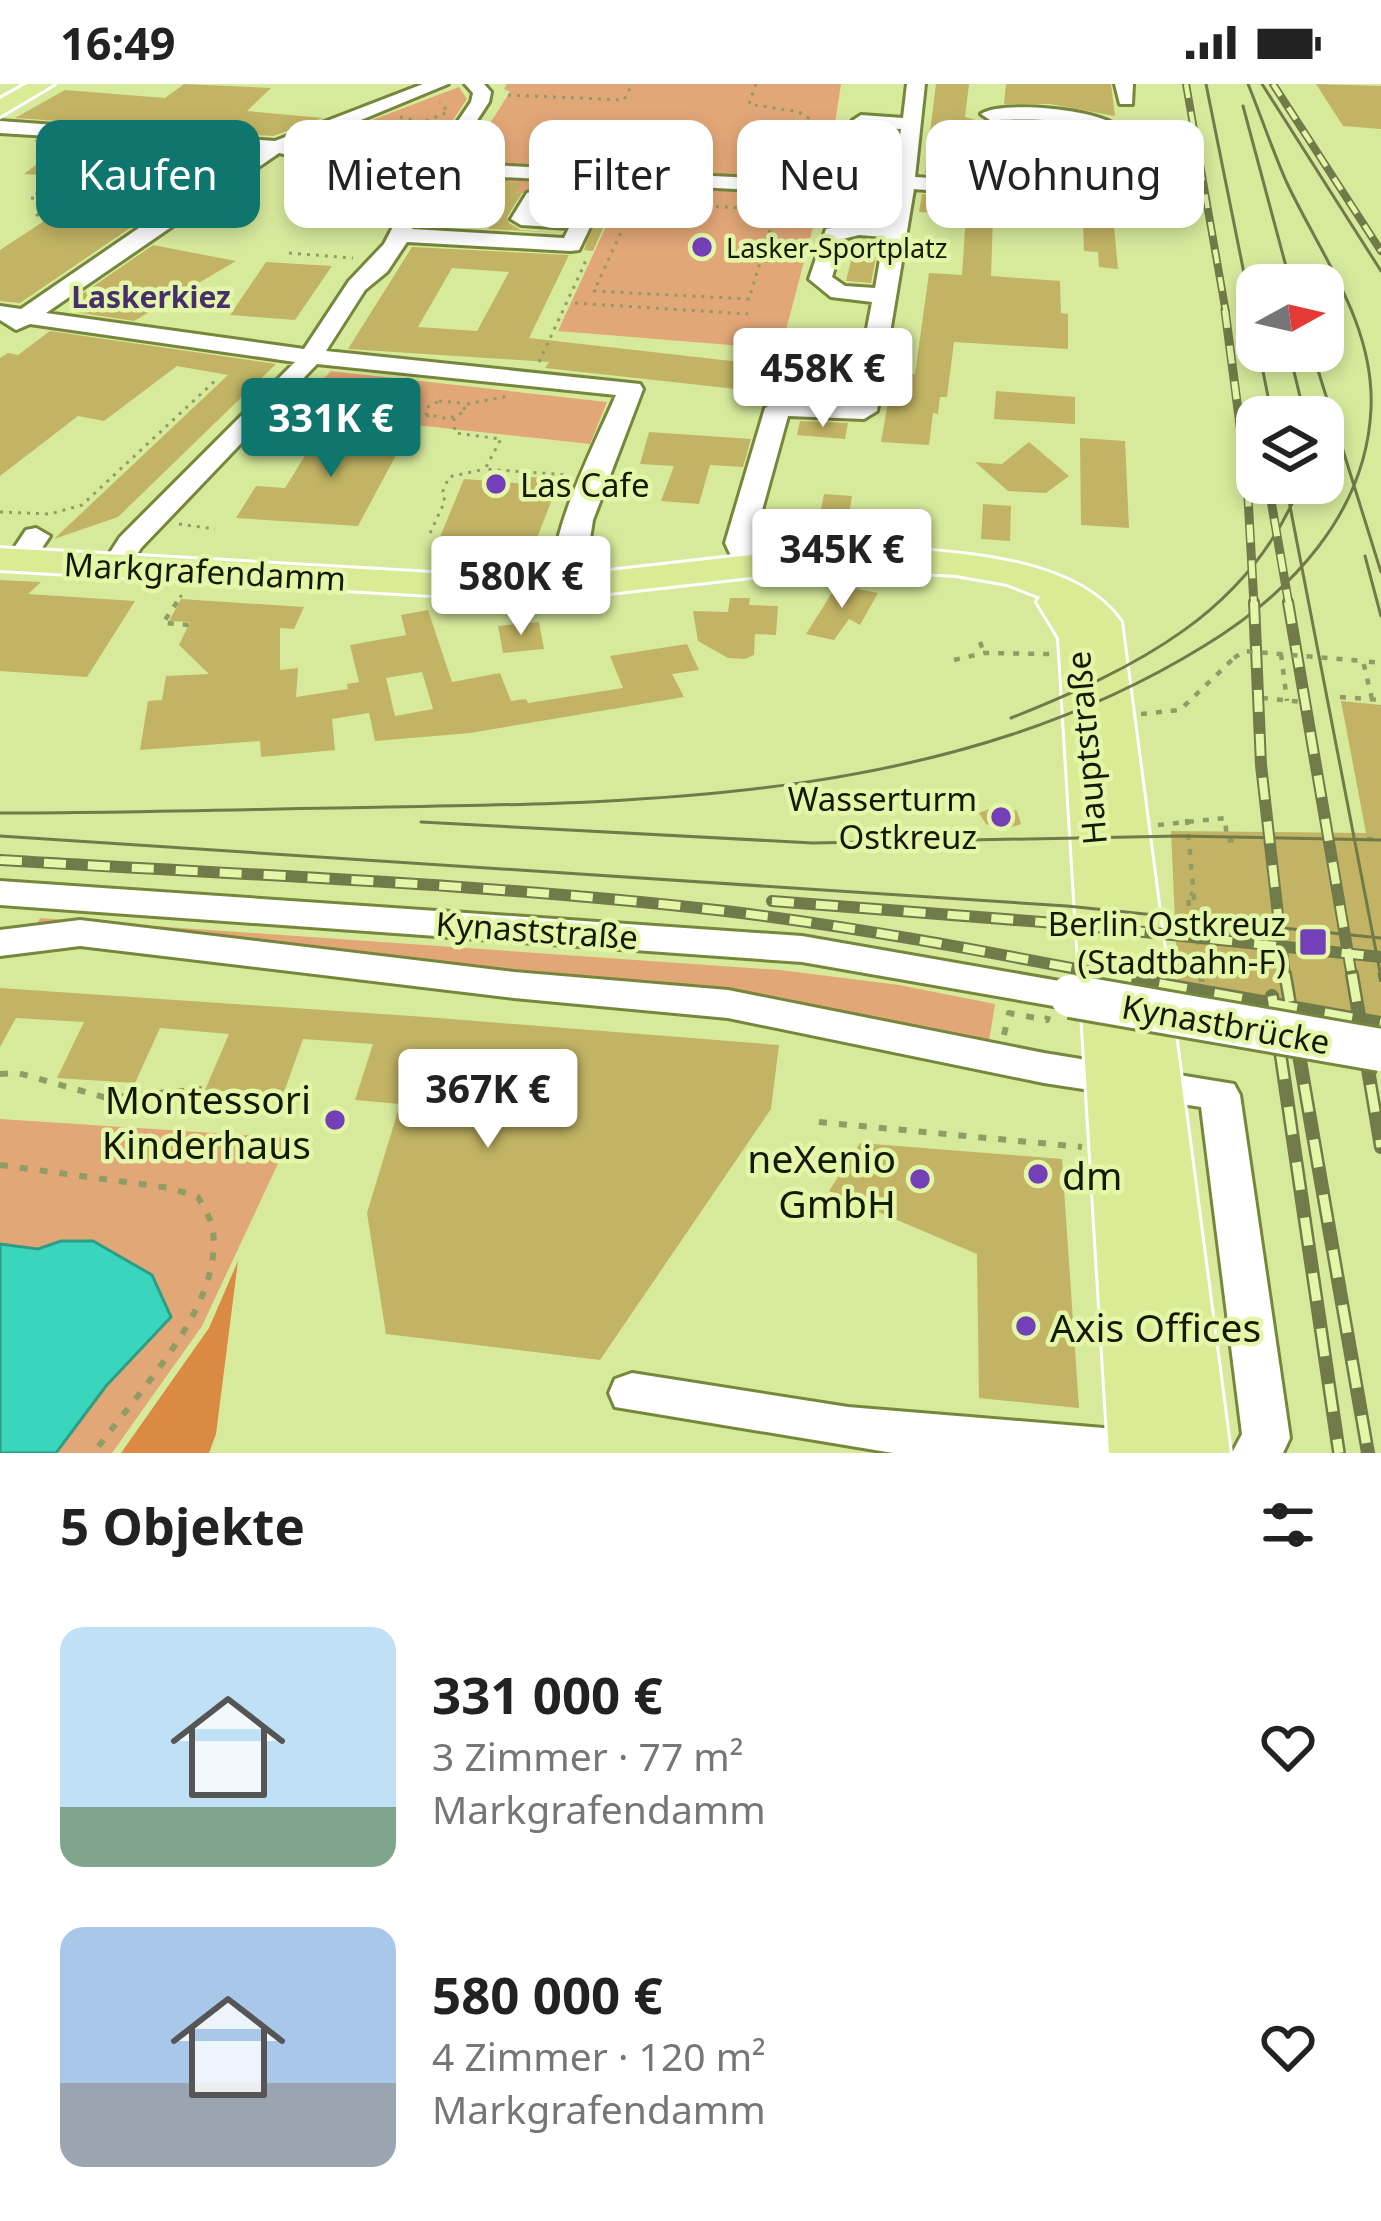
<!DOCTYPE html>
<html lang="de">
<meta charset="utf-8">
<style>
body{margin:0;font-family:"Noto Sans",sans-serif;background:#f6f6f6;color:#222;height:100vh;display:flex;flex-direction:column;font-size:45px;white-space:nowrap}
*{box-sizing:border-box;margin:0}
p{font-size:39px;color:#767676}
.icon{flex:none;width:66px;height:66px;fill:none;stroke:currentColor;stroke-width:2;stroke-linecap:round;stroke-linejoin:round}
.map{position:relative;height:1369px;overflow:hidden}
.panel{display:flex;flex-direction:column;background:#fff;flex:1}
.panel>*{flex:none}
.hud{position:absolute;left:36px;top:36px;width:1311px;height:108px;display:flex;gap:24px}
.needle{width:78px;rotate:82deg}
.controls{position:absolute;left:1236px;top:180px;display:grid;gap:24px}
.controls a{display:grid;place-items:center;width:108px;height:108px;border-radius:24px;background:#fff;box-shadow:0 6px 18px #0003;font-size:60px}
.price{position:absolute;translate:-50% -102px;padding:0 27px;border-radius:12px;background:#fff;color:#222;font-size:39px;line-height:78px;filter:drop-shadow(0 3px 6px #0008)}
.price::after{content:'';position:absolute;left:50%;top:72px;width:36px;height:27px;margin-left:-18px;background:inherit;clip-path:polygon(0 0,100% 0,50% 100%)}
.price.selected{background:#0f766e;color:#fff}
ul{padding:0;list-style:none}
li{display:flex;align-items:center;gap:36px;height:300px;padding:0 60px}
li span{display:grid;place-items:center;flex:none;width:336px;height:240px;border-radius:24px;color:#555}
li>.icon{margin-inline-start:auto}
span .icon{width:144px;height:144px;fill:#fffc;stroke-width:1}
li b{font-size:51px}
h2{display:flex;justify-content:space-between;align-items:center;height:144px;padding:0 60px;font-size:51px}
.pill{padding:0 42px;border-radius:24px;background:#fff;box-shadow:0 6px 18px #0003;font-size:42px;line-height:108px}
.pill.selected{background:#0f766e;color:#fff}
.status{display:flex;justify-content:space-between;align-items:center;height:84px;padding:0 60px;background:#fff;direction:ltr}
.status svg{height:33px;fill:currentColor}
.map>svg:first-child{display:block}
.green{fill:#e2a777}
.forest{fill:#da8a42}
.water{fill:#39d5bd;stroke:#2e9d84;stroke-width:3}
.building{fill:#c2b464;fill-rule:evenodd}
.lines{fill:none;stroke-linecap:round;stroke-linejoin:round}
.minor-casing{stroke:#76863b;stroke-width:6}
.major-casing{stroke:#fff;stroke-width:6}
.path-far2{stroke:#8f9c62;stroke-width:3;stroke-dasharray:3 6;stroke-linecap:butt}
.path-far1{stroke:#8f9c62;stroke-width:4.5;stroke-dasharray:6 9;stroke-linecap:butt}
.path{stroke:#8f9c62;stroke-width:6;stroke-dasharray:8 12;stroke-linecap:butt}
.minor{fill:#fff;fill-rule:evenodd}
.major{fill:#daeb95;fill-rule:evenodd}
.tram-far1{stroke:#707b49;stroke-width:3}
.tram{stroke:#707b49;stroke-width:4.5}
.rail-far3-casing{stroke:#707b49;stroke-width:8}
.rail-far2-casing{stroke:#707b49;stroke-width:9}
.rail-far1-casing{stroke:#707b49;stroke-width:12}
.rail-casing{stroke:#707b49;stroke-width:14}
.rail-far3{stroke:#e4f7a9;stroke-width:4.5;stroke-dasharray:14;stroke-linecap:butt}
.rail-far2{stroke:#e4f7a9;stroke-width:6;stroke-dasharray:18;stroke-linecap:butt}
.rail-far1{stroke:#e4f7a9;stroke-width:8;stroke-dasharray:22;stroke-linecap:butt}
.rail{stroke:#e4f7a9;stroke-width:9;stroke-dasharray:28;stroke-linecap:butt}
.minor-bridge-casing{stroke:#76863b;stroke-width:48;stroke-linecap:butt}
.path-bridge{stroke:#8f9c62;stroke-width:4.5;stroke-dasharray:6 9;stroke-linecap:butt}
.minor-bridge{stroke:#fff;stroke-width:42}
.poi-dot{fill:#7440b8;stroke:#e4f7a9;stroke-width:4.5}
.labels{text-anchor:middle;dominant-baseline:central;stroke-width:9;stroke-linejoin:round;paint-order:stroke}
.far-poi-label{font-size:27px;fill:#141900;stroke:#e4f7a9;text-anchor:start}
.far-neighbourhood-label{font-size:30px;font-weight:bold;fill:#462f6a;stroke:#e4f7a9}
.poi-label{font-size:33px;fill:#141900;stroke:#e4f7a9;text-anchor:end}
.street-label{font-size:33px;fill:#141900;stroke:#e4f7a9}
.near-poi-label{font-size:39px;fill:#141900;stroke:#e4f7a9;text-anchor:end}
</style>
<div class="status"><b>16:49</b><svg viewBox="0 0 49 12"><path d="M0 12V9h3v3zM5 12V6h3v6zM10 12V3h3v9zM15 12V0h3v12zM26 1h20v11H26zM47 4h2v5h-2z"/></svg></div>
<div class="map">
<svg width="1381" height="1369" viewBox="0 0 1381 1369">
<rect width="100%" height="100%" fill="#d7ea9c"/>
<path class="green" d="M507,0H841L828,86L781,265L558,247L619,114L448,105L510,8L504,5Z
M459,3L467,15L444,49L351,44Z
M331,287L607,318L590,360L369,336L379,325L304,315Z
M40,834L780,886L899,901L995,920L989,957L739,909L513,891L38,839Z
M0,1035L290,1054L202,1242L112,1369H56L106,1302L171,1233L61,1157L38,1165L0,1160Z"/>
<path class="forest" d="M238,1177L216,1350L209,1369H121L209,1244Z"/>
<path class="water" d="M61,1157H93L152,1191L171,1233L106,1302L56,1369H0V1160L38,1165Z"/>
<path class="building" d="M184,0L271,4L247,27L323,34L273,52L15,34L65,6L165,14Z
M936,0H969L965,33L990,40L1071,43L1082,45L1080,54L1024,51L1023,87L1037,96L925,89Z
M1006,0H1111L1115,32L1050,20H1004Z
M1316,0L1381,2V45L1343,42Z
M857,46L879,48L868,81L863,127L884,128L883,135L836,139L826,135L827,128L783,123L792,92L841,93Z
M34,56L91,59L51,92L24,90L54,67H44Z
M157,63L240,69L20,219L0,217V166Z
M470,96L521,99L516,109H522L507,133L509,139L521,146L561,149L488,145L499,126L453,123Z
M547,110L616,115L593,167L584,166L594,135L582,129L542,126Z
M922,110L1036,120V135L993,133L991,192L1060,197L1061,229L1068,230V265L954,258L947,313H940L938,330L933,329L929,361L881,358L890,307H895L898,289L915,290L929,189L962,191L966,131L919,128Z
M1083,140L1114,142L1118,185L1099,183L1098,168L1084,167Z
M856,156L879,157L871,199L846,197Z
M153,161L236,177L134,237L74,228L69,219Z
M412,163L569,171L529,254L749,279L736,305L545,284L549,278L348,265ZM452,184L509,188L477,247L418,243Z
M266,178L332,182L295,236L230,231Z
M50,247L276,280L118,433L54,455L228,291L177,282L104,337L78,332L0,392V274L8,269L18,271Z
M827,252L861,254L849,314L806,313L809,297L817,298Z
M996,307L1075,313V340L994,335Z
M800,337L848,339L845,355L797,351Z
M380,343L410,345L358,442L236,434L256,402L285,404L321,346L377,350Z
M649,348L751,355L743,383L710,381L699,420L661,417L674,382L640,380Z
M1080,354L1125,357L1129,444L1081,441Z
M1029,358L1069,392L1046,409L1008,407L975,378L1002,380Z
M531,393L560,395L528,477L433,470L464,395L529,400Z
M824,410L852,412L846,447L817,445Z
M983,420L1011,422L1010,457L981,455Z
M0,496L41,498L28,510L135,517L87,593L0,587Z
M837,501L878,509L860,541L849,535L834,556L806,550Z
M730,514H750L749,521L778,522L776,551L755,550L754,571L745,575L728,574L698,557L693,527L728,528Z
M181,515L304,523L294,545L280,544V586L298,584L296,613L348,605L347,600L359,598L350,561L406,551L401,531L428,526L452,598L500,589L511,617L526,615L528,619L623,604L610,572L687,560L699,586L672,590L684,613L470,649L375,657L369,629L332,635L335,666L261,673L260,657L140,666L148,617L162,616L166,592L209,590L179,561L190,538L169,537ZM422,588L433,625L395,632L386,594Z
M539,538L544,565L503,569L498,542Z
M1341,617L1381,621V936L1178,904L1171,747L1366,749Z
M1000,721L1017,727L1021,740L1003,746L986,740L979,729Z
M0,904L426,933L779,961L771,1025L600,1276L386,1250L367,1129L400,1020L355,1016L373,960L303,955L283,1011L205,1006L229,950L160,944L135,999L57,994L84,938L16,934L0,963Z
M860,1059L1062,1075L1079,1324L979,1314L977,1170L829,1107Z"/>
<g class="lines">
<defs>
<path id="minor" d="M423,0H448L298,62L424,87L471,18L473,9L465,0H484L491,8L489,18L449,79L776,95L786,101L776,107L442,90L412,145L564,154L569,144L521,141L511,135L527,109L534,107L544,113L535,130L582,133L592,139L579,166L571,167L407,158L387,188L365,206L326,267L640,300L643,305L593,436L582,505L567,514L557,511C536,471 599,352 616,311L317,280L141,464L126,487H106L102,481L120,453L295,278L30,240L16,246L0,236V222L21,225L254,65L0,49V37L275,57ZM279,69L417,97L384,160L349,197L304,265L46,229Z
M907,0H925L915,93L1056,102L1116,93C1115,82 1115,66 1109,56C1093,30 1017,36 990,36L981,30C1001,16 1099,25 1118,43C1133,56 1134,77 1136,96C1096,133 967,109 914,105L877,327L864,335L788,332L753,459L763,483L759,489H739L725,459L765,324L778,316L853,319L872,218L831,213L809,195L826,145L859,139L887,140L901,45L861,43L852,37L861,31L903,34ZM859,151L884,153L875,204L845,202L832,193L843,155Z
M1115,0H1133L1132,20H1120Z
M1032,57H1046L1049,80L1089,90L1079,96L1032,89Z
M36,444L50,452L30,482H10L6,476L26,446Z
M0,797L802,852L1071,899L1084,902L1090,912L1084,922L1071,925L802,878L0,821Z
M80,836L514,888L728,906L1044,969L1234,1000L1240,1011L1290,1354L1283,1369H1232L1242,1350L1201,1023L1044,999L728,934L514,914L80,862L0,872V846Z
M632,1289L848,1323L1140,1347L1157,1354L1164,1369H893L615,1323L609,1309L615,1295Z"/>
<path id="major" d="M27,0H54L0,32V15Z
M830,462C914,467 1069,462 1121,538L1230,1369H1109L1059,554L1037,518L1040,513L1007,500L956,491L830,484L538,517L0,486V464L538,495Z"/>
</defs>
<use href="#minor" class="minor-casing"/>
<use href="#major" class="major-casing"/>
<path class="path-far2" d="M756,0L749,20L799,28L827,46L820,68L782,87
M508,11L624,16L632,0
M400,33L443,43
M426,37L448,28L440,18
M369,48L435,51
M46,96L56,97L92,68
M459,109L447,129L487,132
M43,115L31,114L53,97
M635,118L776,126L749,215L594,207Z
M67,123L92,106
M57,124L91,129L119,110L79,104
M768,126L770,120
M36,132L123,68
M289,169L353,174
M575,219L748,230
M539,278L585,179L582,175
M302,312L430,332
M439,317L461,319L466,327L448,335L426,330V324Z
M467,320L509,312
M454,334L455,349L501,355L485,385L568,391
M0,428L50,430L82,421L217,295
M179,440L215,445
M430,449L445,417L442,409L449,393L485,385
M175,521L183,509"/>
<path class="path-far1" d="M177,518L163,539L190,541
M980,558L984,569
M1281,570L1287,617
M954,576L984,569L1050,570
M1340,613L1381,616
M1262,614L1302,618
M1372,615L1363,577L1381,579
M1141,630L1180,626L1234,574
M1187,735L1201,893
M1158,741L1225,734L1227,756L1235,757
M1367,755H1381
M1189,822L1188,809L1193,810"/>
<path class="path" d="M1201,890L1202,900
M1004,951L1009,929L1047,936L1048,932
M0,990L18,989L107,1014L202,1005
M819,1038L1082,1063
M0,1081L170,1104L198,1113C204,1124 212,1136 213,1147C223,1224 135,1310 94,1369"/>
<use href="#minor" class="minor"/>
<use href="#major" class="major"/>
<path class="tram-far1" d="M1206,0L1257,254
M1262,0L1381,187
M1243,22L1291,201
M1259,267L1272,333
M1289,267L1305,333
M1312,267L1381,488
M1289,417L1381,893
M1365,472L1381,532
M1011,634C1134,585 1250,529 1301,399
M0,729C129,729 259,725 388,723C668,719 959,713 1204,562C1289,510 1366,431 1371,325C1375,240 1320,170 1286,97C1272,65 1261,32 1248,0
M421,738L813,759L1180,752L1381,756
M0,752L1067,822L1381,854"/>
<path class="tram" d="M1380,890L1381,896"/>
<defs>
<path id="rail-far3" d="M1186,0L1226,229
M1273,0L1381,167
M950,98L952,83"/>
<path id="rail-far2" d="M1225,226L1247,395L1254,521
M1268,399L1289,521"/>
<path id="rail-far1" d="M1254,518L1261,681L1285,893
M1288,518L1352,893
M0,776C242,791 484,799 725,827C858,843 988,868 1119,893
M772,817L1068,840L1381,873"/>
<path id="rail" d="M1104,890L1381,939
M1285,890L1368,1369
M1352,890L1381,1063
M1272,912L1339,1369"/>
</defs>
<use href="#rail-far3" class="rail-far3-casing"/>
<use href="#rail-far2" class="rail-far2-casing"/>
<use href="#rail-far1" class="rail-far1-casing"/>
<use href="#rail" class="rail-casing"/>
<use href="#rail-far3" class="rail-far3"/>
<use href="#rail-far2" class="rail-far2"/>
<use href="#rail-far1" class="rail-far1"/>
<use href="#rail" class="rail"/>
<defs>
<path id="minor-bridge" d="M1071,912L1381,966"/>
</defs>
<use href="#minor-bridge" class="minor-bridge-casing"/>
<path class="path-bridge" d="M1234,574L1244,567L1363,577"/>
<use href="#minor-bridge" class="minor-bridge"/>
</g>
<g class="poi-dot">
<circle cx="702" cy="163" r="12"/>
<circle cx="496" cy="400" r="12"/>
<circle cx="1001" cy="733" r="12"/>
<rect x="1298" y="843" width="30" height="30" rx="6"/>
<circle cx="335" cy="1036" r="12"/>
<circle cx="1038" cy="1090" r="12"/>
<circle cx="920" cy="1095" r="12"/>
<circle cx="1026" cy="1242" r="12"/>
</g>
<g class="labels">
<g class="far-poi-label">
<text x="726" y="163">Lasker-Sportplatz</text>
</g>
<g class="far-neighbourhood-label">
<text x="151" y="212">Laskerkiez</text>
</g>
<g class="poi-label">
<text x="520" y="400" text-anchor="start">Las Cafe</text>
<text x="977" y="714">Wasserturm<tspan x="977" dy="38">Ostkreuz</tspan></text>
<text x="1286" y="839">Berlin Ostkreuz<tspan x="1286" dy="38">(Stadtbahn-F)</tspan></text>
</g>
<g class="street-label">
<text transform="translate(205 487) rotate(3)">Markgrafendamm</text>
<text transform="translate(1086 664) rotate(-95)">Hauptstraße</text>
<text transform="translate(537 846) rotate(4)">Kynaststraße</text>
<text transform="translate(1226 940) rotate(10)">Kynastbrücke</text>
</g>
<g class="near-poi-label">
<text x="311" y="1014">Montessori<tspan x="311" dy="45">Kinderhaus</tspan></text>
<text x="896" y="1073">neXenio<tspan x="896" dy="45">GmbH</tspan></text>
<text x="1062" y="1090" text-anchor="start">dm</text>
<text x="1050" y="1242" text-anchor="start">Axis Offices</text>
</g>
</g>
</svg>
<div class="controls">
<a><svg class="needle" viewBox="-14 -14 28 28"><path d="M0-13l5 13h-10z" fill="#e53935"/><path d="M0 13l5-13h-10z" fill="#767676"/></svg></a>
<a><svg class="icon" aria-label="layers" viewBox="0 0 24 24"><path d="M12 4l9 5-9 5-9-5zM3 14l9 5 9-5"/></svg></a>
</div>
<b class="price" style="left:823px;top:346px">458K €</b>
<b class="price selected" style="left:331px;top:396px">331K €</b>
<b class="price" style="left:842px;top:527px">345K €</b>
<b class="price" style="left:521px;top:554px">580K €</b>
<b class="price" style="left:488px;top:1067px">367K €</b>
<div class="hud">
<a class="pill selected">Kaufen</a>
<a class="pill">Mieten</a>
<a class="pill">Filter</a>
<a class="pill">Neu</a>
<a class="pill">Wohnung</a>
</div>
</div>
<section class="panel">
<h2>5 Objekte<svg class="icon" aria-label="filters" viewBox="0 0 24 24"><path d="M4 7h16M4 17h16"/><circle cx="9" cy="7" r="2"/><circle cx="15" cy="17" r="2"/></svg></h2>
<ul>
<li><span style="background:linear-gradient(#bfe0f5 75%,#7fa58c 0)"><svg class="icon" aria-label="home" viewBox="0 0 24 24"><path d="M3 11l9-7 9 7M6 9v11h12V9"/></svg></span><div><b>331 000 €</b><p>3 Zimmer · 77 m²</p><p>Markgrafendamm</p></div><svg class="icon" aria-label="heart" viewBox="0 0 24 24"><path d="M12 20l-8-8c-3-5 5-10 8-4 3-6 11-1 8 4z"/></svg></li>
<li><span style="background:linear-gradient(#a9c7e8 65%,#9aa5b1 0)"><svg class="icon" aria-label="home" viewBox="0 0 24 24"><path d="M3 11l9-7 9 7M6 9v11h12V9"/></svg></span><div><b>580 000 €</b><p>4 Zimmer · 120 m²</p><p>Markgrafendamm</p></div><svg class="icon" aria-label="heart" viewBox="0 0 24 24"><path d="M12 20l-8-8c-3-5 5-10 8-4 3-6 11-1 8 4z"/></svg></li>
</ul>
</section>
